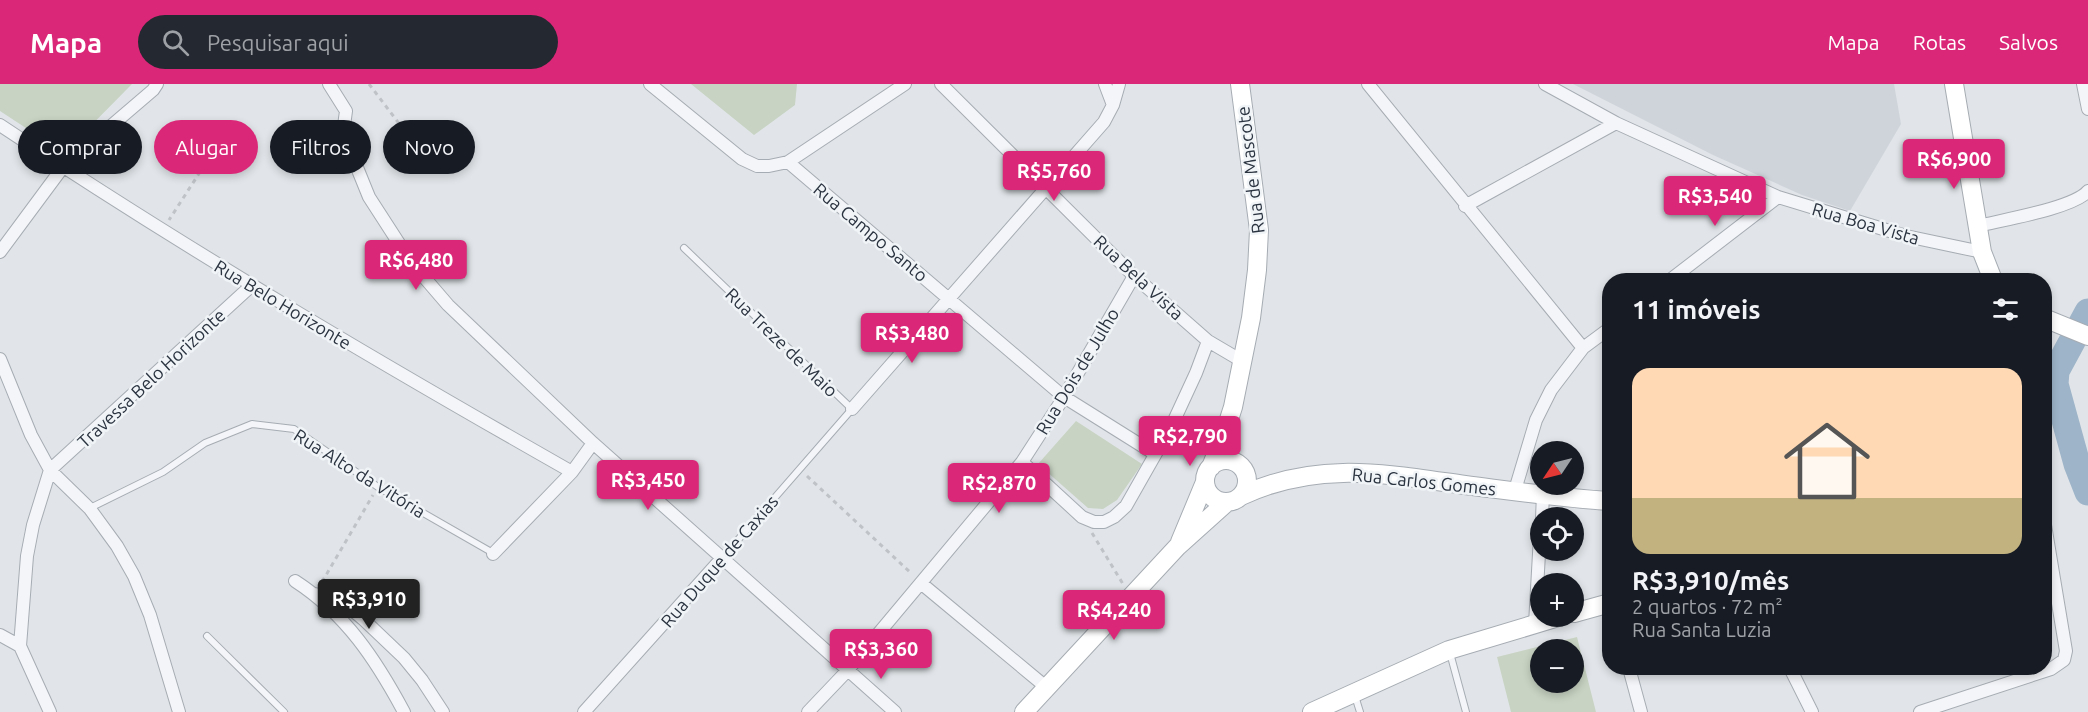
<!DOCTYPE html>
<html lang="pt">
<meta charset="utf-8">
<style>
body{margin:0;font-family:Ubuntu,sans-serif;background:#242831;color:#f1f3f6;height:100vh;display:flex;flex-direction:column;font-size:22px;white-space:nowrap}
*{box-sizing:border-box;margin:0}
p{font-size:20px;color:#9ea1a6}
.icon{flex:none;width:33px;height:33px;fill:none;stroke:currentColor;stroke-width:2;stroke-linecap:round;stroke-linejoin:round}
.map{position:relative;flex:1;overflow:hidden}
.details{position:absolute;left:1602px;top:189px;width:450px;height:402px;display:flex;flex-direction:column;background:#171b24;border-radius:24px;box-shadow:0 3px 9px #0003}
.details>*{flex:none}
.hud{position:absolute;left:18px;top:36px;width:570px;height:54px;display:flex;gap:12px}
.needle{width:39px;rotate:235deg}
.controls{position:absolute;left:1530px;top:357px;display:grid;gap:12px}
.controls a{display:grid;place-items:center;width:54px;height:54px;border-radius:50%;background:#171b24;box-shadow:0 3px 9px #0003;font-size:30px}
.price{position:absolute;translate:-50% -51px;padding:0 14px;border-radius:6px;background:#db2777;color:#fff;font-size:20px;line-height:39px;filter:drop-shadow(0 2px 3px #0008)}
.price::after{content:'';position:absolute;left:50%;top:36px;width:18px;height:14px;margin-left:-9px;background:inherit;clip-path:polygon(0 0,100% 0,50% 100%)}
.price.active{background:#222;color:#fff}
ul{padding:0;list-style:none}
li{display:grid;align-content:center;gap:12px;height:318px;padding:0 30px}
li span{display:grid;place-items:center;height:186px;border-radius:18px;color:#555}
li>.icon{margin-inline-start:auto}
span .icon{width:108px;height:108px;fill:#fffc;stroke-width:1}
li b{font-size:26px}
h2{display:flex;justify-content:space-between;align-items:center;height:72px;padding:0 30px;font-size:26px}
.chip{padding:0 21px;border-radius:27px;background:#171b24;box-shadow:0 3px 9px #0003;font-size:21px;line-height:54px}
.chip.active{background:#db2777;color:#fff}
header{display:flex;align-items:center;gap:36px;box-sizing:border-box;height:84px;padding:0 30px;background:#db2777;color:#fff}
header strong{font-size:28px}
nav{display:flex;gap:33px;margin-inline-start:auto;font-size:21px}
.search{width:420px;height:54px;background:#242831;display:flex;align-items:center;gap:15px;box-sizing:border-box;padding:0 21px;border-radius:33px;color:#9ea1a6;font-size:22px}
.map>svg:first-child{display:block}
.built{fill:#cfd4db}
.green{fill:#c8d3c3;fill-rule:evenodd}
.lines{fill:none;stroke-linecap:round;stroke-linejoin:round}
.river{stroke:#9eb4c8;stroke-width:27}
.lane-casing{stroke:#a6acb3;stroke-width:8}
.street-casing{stroke:#a6acb3;stroke-width:14}
.secondary-casing{stroke:#a6acb3;stroke-width:20}
.path{stroke:#bfc3c8;stroke-width:3;stroke-dasharray:4.5 4.5;stroke-linecap:butt}
.lane{stroke:#f4f5f8;stroke-width:6}
.street{stroke:#f4f5f8;stroke-width:12}
.secondary{stroke:#fff;stroke-width:18}
.labels{text-anchor:middle;dominant-baseline:central;stroke-width:5;stroke-linejoin:round;paint-order:stroke}
.street-label{font-size:18px;fill:#2a3340;stroke:#f1f4f7}
</style>
<header>
<strong>Mapa</strong>
<div class="search"><svg class="icon" aria-label="search" viewBox="0 0 24 24"><circle cx="10" cy="10" r="6"/><path d="M15 15l6 6"/></svg>Pesquisar aqui</div>
<nav><a>Mapa</a><a>Rotas</a><a>Salvos</a></nav>
</header>
<div class="map">
<svg width="2088" height="628" viewBox="0 0 2088 628">
<rect width="100%" height="100%" fill="#e1e5e9"/>
<path class="built" d="M1573,0H1894L1901,40L1850,127L1802,111L1713,71Z"/>
<path class="green" d="M0,0H132L64,69L0,27Z
M691,0H797L795,21L754,51Z
M1076,337L1142,380L1117,416L1103,425L1088,424L1038,380Z
M1577,553L1596,628H1511L1497,573ZM1540,566H1574V598H1540Z"/>
<g class="lines">
<path class="river" d="M2088,228L2056,287L2055,300L2077,380L2088,408"/>
<defs>
<path id="lane" d="M684,164L852,325L723,473
M90,424L163,388L205,359L252,340L294,345L378,403L493,469
M207,552L284,628
M1450,569L1466,628
M1355,612L1360,628"/>
<path id="street" d="M329,0L346,27L343,49L369,113L411,178L448,221L593,359L895,628
M650,0L742,75L757,82H769L788,78L905,0
M941,0L1134,192L1208,257L1242,277
M1105,0L1113,21
M1368,0L1583,264
M1545,0L1616,39L1778,113L1906,152L1982,168
M2083,0L2088,25
M0,41C186,165 378,278 572,388
M788,78L1064,313L1155,370
M1465,122L1616,39
M1978,142C2002,136 2074,124 2088,107
M0,168L63,83L153,6L157,0
M1670,196L1778,113
M0,275L31,351L50,386L90,425L117,462L134,492L150,531L179,628
M852,325L1104,38L1113,21L1119,0
M1022,378L1082,433L1094,438H1104L1114,433L1126,422L1172,341L1196,289L1208,257
M1515,406L1536,336L1551,306L1583,264L1610,244
M1542,434L1543,410
M493,470L572,388L593,359
M295,497C346,530 376,576 404,628
M922,500L1046,603
M315,510L339,515L363,535L404,574L422,596L443,628
M1535,540L1540,452
M0,551L20,562L50,628
M20,562L27,472L33,441L50,386L251,202
M1629,584L1641,628
M1790,584L1812,628
M584,628L723,473
M808,628L847,587L1022,378L1064,313L1134,192
M1920,628L2051,585L2064,576L2066,567L2044,435"/>
<path id="secondary" d="M1954,0L1982,168L1993,196
M2044,234L2088,252
M1205 397a21 21 0 1 1 42 0a21 21 0 1 1-42 0Z
M1211,383L1224,351L1233,323L1251,234L1257,186L1259,146L1240,0
M1241,412C1318,376 1386,390 1465,401C1513,407 1561,414 1610,417
M1180,458L1205,398
M1574,529L1610,519
M1024,628L1178,462L1227,418
M1312,628L1449,566L1562,532"/>
</defs>
<use href="#lane" class="lane-casing"/>
<use href="#street" class="street-casing"/>
<use href="#secondary" class="secondary-casing"/>
<path class="path" d="M369,0L407,50
M167,57L200,88L169,136
M807,392L912,490
M1092,449L1123,500
M322,498L373,411"/>
<use href="#lane" class="lane"/>
<use href="#street" class="street"/>
<use href="#secondary" class="secondary"/>
</g>
<g class="labels">
<g class="street-label">
<text transform="translate(1250 86) rotate(-97)">Rua de Mascote</text>
<text transform="translate(1866 139) rotate(16)">Rua Boa Vista</text>
<text transform="translate(871 148) rotate(40)">Rua Campo Santo</text>
<text transform="translate(1139 193) rotate(43)">Rua Bela Vista</text>
<text transform="translate(283 220) rotate(31)">Rua Belo Horizonte</text>
<text transform="translate(782 258) rotate(44)">Rua Treze de Maio</text>
<text transform="translate(1077 287) rotate(-59)">Rua Dois de Julho</text>
<text transform="translate(151 294) rotate(-43)">Travessa Belo Horizonte</text>
<text transform="translate(360 389) rotate(32)">Rua Alto da Vitória</text>
<text transform="translate(1424 397) rotate(6)">Rua Carlos Gomes</text>
<text transform="translate(719 477) rotate(-49)">Rua Duque de Caxias</text>
</g>
</g>
</svg>
<div class="controls">
<a><svg class="needle" viewBox="-14 -14 28 28"><path d="M0-13l5 13h-10z" fill="#e53935"/><path d="M0 13l5-13h-10z" fill="#9ea1a6"/></svg></a>
<a><svg class="icon" aria-label="locate" viewBox="0 0 24 24"><circle cx="12" cy="12" r="6"/><path d="M12 2v4M12 18v4M2 12h4M18 12h4"/></svg></a>
<a>+</a>
<a>−</a>
</div>
<b class="price" style="left:1954px;top:106px">R$6,900</b>
<b class="price" style="left:1054px;top:118px">R$5,760</b>
<b class="price" style="left:1715px;top:143px">R$3,540</b>
<b class="price" style="left:416px;top:207px">R$6,480</b>
<b class="price" style="left:912px;top:280px">R$3,480</b>
<b class="price" style="left:1190px;top:383px">R$2,790</b>
<b class="price" style="left:648px;top:427px">R$3,450</b>
<b class="price" style="left:999px;top:430px">R$2,870</b>
<b class="price active" style="left:369px;top:546px">R$3,910</b>
<b class="price" style="left:1114px;top:557px">R$4,240</b>
<b class="price" style="left:881px;top:596px">R$3,360</b>
<div class="hud">
<a class="chip">Comprar</a>
<a class="chip active">Alugar</a>
<a class="chip">Filtros</a>
<a class="chip">Novo</a>
</div>
<section class="details">
<h2>11 imóveis<svg class="icon" aria-label="filters" viewBox="0 0 24 24"><path d="M4 7h16M4 17h16"/><circle cx="9" cy="7" r="2"/><circle cx="15" cy="17" r="2"/></svg></h2>
<ul>
<li><span style="background:linear-gradient(#ffd9b3 70%,#c2b280 0)"><svg class="icon" aria-label="home" viewBox="0 0 24 24"><path d="M3 11l9-7 9 7M6 9v11h12V9"/></svg></span><div><b>R$3,910/mês</b><p>2 quartos · 72 m²</p><p>Rua Santa Luzia</p></div></li>
</ul>
</section>
</div>
